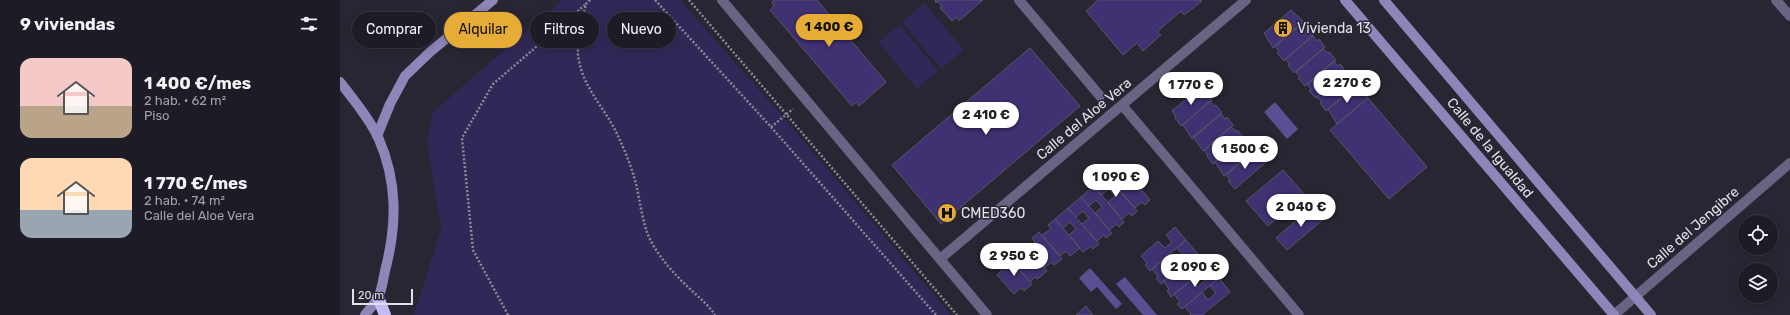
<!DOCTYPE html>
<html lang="es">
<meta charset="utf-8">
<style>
body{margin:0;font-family:Rubik,sans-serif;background:#25252e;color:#f1f3f6;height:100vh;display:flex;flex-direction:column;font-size:15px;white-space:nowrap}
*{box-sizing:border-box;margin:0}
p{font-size:13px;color:#a0a1a7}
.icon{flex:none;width:22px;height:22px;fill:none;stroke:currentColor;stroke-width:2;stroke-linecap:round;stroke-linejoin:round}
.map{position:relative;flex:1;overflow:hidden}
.side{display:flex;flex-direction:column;background:#1d1c26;width:340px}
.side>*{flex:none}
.guide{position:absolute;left:12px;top:12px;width:380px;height:36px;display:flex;gap:8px}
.tools{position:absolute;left:1398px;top:215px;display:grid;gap:8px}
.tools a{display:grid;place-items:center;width:40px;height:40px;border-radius:50%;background:#1d1c26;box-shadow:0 2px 10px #0003,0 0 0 1px #3b3a43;font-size:20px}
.scale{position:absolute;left:12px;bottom:10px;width:61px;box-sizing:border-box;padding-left:4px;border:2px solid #e2e1ea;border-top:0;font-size:11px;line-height:14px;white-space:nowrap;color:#e2e1ea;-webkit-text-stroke:3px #272632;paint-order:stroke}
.price{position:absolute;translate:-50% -34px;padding:0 9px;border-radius:14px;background:#fff;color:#222;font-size:13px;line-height:26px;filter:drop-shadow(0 1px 2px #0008)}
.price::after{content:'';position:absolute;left:50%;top:24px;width:12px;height:9px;margin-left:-6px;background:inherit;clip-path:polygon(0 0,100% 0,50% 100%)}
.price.current{background:#e7ac36;color:#111}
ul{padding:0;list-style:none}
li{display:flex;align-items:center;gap:12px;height:100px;padding:0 20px}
li span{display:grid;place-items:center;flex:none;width:112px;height:80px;border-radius:12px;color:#555}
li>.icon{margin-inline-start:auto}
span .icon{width:48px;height:48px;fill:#fffc;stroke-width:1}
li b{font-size:17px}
h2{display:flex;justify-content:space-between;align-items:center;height:48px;padding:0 20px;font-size:17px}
.tag{padding:0 14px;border-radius:18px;background:#1d1c26;box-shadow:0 2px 10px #0003,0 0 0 1px #3b3a43;font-size:14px;line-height:36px}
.tag.current{background:#e7ac36;color:#111}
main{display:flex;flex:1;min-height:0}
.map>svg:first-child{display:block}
.green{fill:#322858}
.water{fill:#5b4e92}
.building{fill:#403172;stroke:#575664}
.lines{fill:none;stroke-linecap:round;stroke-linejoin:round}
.path{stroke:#8a8994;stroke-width:2.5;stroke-dasharray:2 2;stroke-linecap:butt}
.pedestrian{stroke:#686483;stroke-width:10}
.minor{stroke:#686483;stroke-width:10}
.tertiary{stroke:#686483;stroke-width:10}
.secondary{stroke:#8d86b8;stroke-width:10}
.motorway{stroke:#c4bbf9;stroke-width:12}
.labels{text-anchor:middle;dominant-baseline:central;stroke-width:3;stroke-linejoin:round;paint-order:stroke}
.poi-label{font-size:14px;fill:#e2e1ea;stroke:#272632;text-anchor:start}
.street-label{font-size:14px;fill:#e2e1ea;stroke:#272632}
</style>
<main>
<section class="side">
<h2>9 viviendas<svg class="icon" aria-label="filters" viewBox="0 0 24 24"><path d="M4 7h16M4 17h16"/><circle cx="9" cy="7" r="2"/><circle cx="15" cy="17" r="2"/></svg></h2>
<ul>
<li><span style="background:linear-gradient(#f6c9c9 60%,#b9a48a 0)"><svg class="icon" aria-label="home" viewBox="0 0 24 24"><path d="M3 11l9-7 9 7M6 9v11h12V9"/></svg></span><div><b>1 400 €/mes</b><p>2 hab. · 62 m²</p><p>Piso</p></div></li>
<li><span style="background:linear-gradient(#ffd9b3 65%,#9aa5b1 0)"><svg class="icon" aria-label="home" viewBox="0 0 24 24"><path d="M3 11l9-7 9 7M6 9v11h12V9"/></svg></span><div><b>1 770 €/mes</b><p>2 hab. · 74 m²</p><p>Calle del Aloe Vera</p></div></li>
</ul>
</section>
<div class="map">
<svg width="1450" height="315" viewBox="0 0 1450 315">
<rect width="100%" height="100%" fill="#272632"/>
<path class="green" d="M222,0H340L443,117L611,315H74L101,229L87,142L93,112Z
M584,3L624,50L601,69L562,22Z
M560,25L598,71L577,89L538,42Z"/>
<path class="water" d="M935,102L958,129L947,139L924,112Z
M750,268L782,304L776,309L757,287L751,292L739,278Z
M785,277L817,315H803L776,284Z"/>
<path class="building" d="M434,0H477L546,82L519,106L517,102L512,106L430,10L434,6L432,2Z
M595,0H643L619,21L617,17L612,21L600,8L602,7L600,4L597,1L596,3Z
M758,0H861L862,1L844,15L841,11L817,32L821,35L803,51L797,43L783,55L746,11Z
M951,10L964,22L933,48L924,33Z
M962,23L974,34L944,61L937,53L939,51L935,46Z
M973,36L977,41L979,39L985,47L954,73L948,65L950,64L945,59Z
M690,48L740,106L601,224L552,165Z
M983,49L988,53L989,52L996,60L965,86L958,78L960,77L956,72Z
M994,61L998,66L1000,64L1006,72L976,98L969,91L971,89L967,84Z
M1005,74L1009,78L1011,77L1017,85L986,111L980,103L982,102L977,97Z
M1015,86L1028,98L997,124L988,109Z
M859,88L864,94L865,92L872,100L841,126L835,118L836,117L832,111Z
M1028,98L1087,167L1049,199L990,130Z
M870,101L874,106L876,105L882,113L852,139L843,125Z
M881,114L885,119L887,117L893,125L863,151L853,137Z
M891,127L896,131L897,130L904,138L873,164L867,156L868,155L864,150Z
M902,139L906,144L908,143L914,150L884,176L875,162Z
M913,152L917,157L919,156L925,163L895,189L888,181L890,180L886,175Z
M780,164L810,200L805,205L802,202L795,208L780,191L788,185L781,178L774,184L766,175Z
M943,170L965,195L928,226L906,201Z
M766,175L797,211L792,216L789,213L782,219L768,202L775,196L769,189L761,195L754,186Z
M754,186L784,222L779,227L777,224L769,230L755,213L762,207L756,200L749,206L741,197Z
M741,197L772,233L766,238L764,235L757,241L742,224L749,218L743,211L736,217L728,208Z
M974,205L985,218L947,250L936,238Z
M728,208L759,244L753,249L751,246L743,252L729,235L736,229L730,222L723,228L715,219Z
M715,219L740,248L730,256L726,251L720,256L702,235L711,229L708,225Z
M835,227L846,240L810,271L805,265L807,263L801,256L818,241L825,248L832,242L826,235Z
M699,232L722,259L714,265L712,262L704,268L687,248L695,242L692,238Z
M846,240L857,253L821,284L816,278L818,276L812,269L829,254L836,261L843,255L837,248Z
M684,245L707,271L699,278L697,279L695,277L690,282L672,261L680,255L677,251Z
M857,253L868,266L831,297L827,291L829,289L823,281L840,267L847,274L854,268L848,261Z
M669,258L692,284L684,291L682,288L679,289L674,294L657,275L665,267L662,264Z
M868,266L879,278L842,309L837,304L840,302L834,294L851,280L857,287L865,281L859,274Z
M879,278L890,292L862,315H850L851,314L845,307L862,292L868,300L876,293L870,286Z
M746,306L753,315H736Z"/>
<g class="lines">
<path class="path" d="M250,0L246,4C242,22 235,43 239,61C244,89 267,111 278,136C285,151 292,168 296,184C301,204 302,226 313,245C322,260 335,275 348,287C357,296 368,304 375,315
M315,0L431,127L596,315
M349,0L617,315
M431,127L453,109
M168,315L133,250L122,138L153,84L246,4"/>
<path class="pedestrian" d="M679,0L760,96"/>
<path class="minor" d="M1436,0L1450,16
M782,105L959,315
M600,259L906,0
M1274,315L1450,163"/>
<path class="tertiary" d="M382,0L647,315"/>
<path class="secondary" d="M1005,0L1274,315
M1044,0L1311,315
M0,82C13,99 29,118 38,137C58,182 57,225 45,271C43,280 42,290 38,298C35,304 29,309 25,315
M37,136L50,104L65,76L90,52L153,0"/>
<path class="motorway" d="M38,297L45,315"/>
</g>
<defs>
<symbol id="building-disc" viewBox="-11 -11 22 22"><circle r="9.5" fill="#e7ac36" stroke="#272632"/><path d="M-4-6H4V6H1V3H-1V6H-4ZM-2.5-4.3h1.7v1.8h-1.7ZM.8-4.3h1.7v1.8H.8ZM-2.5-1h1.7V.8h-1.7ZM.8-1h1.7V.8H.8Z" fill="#111"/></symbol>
<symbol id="hospital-disc" viewBox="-11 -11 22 22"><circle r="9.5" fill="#e7ac36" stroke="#272632"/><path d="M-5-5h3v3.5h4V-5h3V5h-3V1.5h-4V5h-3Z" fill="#111"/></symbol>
</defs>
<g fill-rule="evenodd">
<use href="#building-disc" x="932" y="17" width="22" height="22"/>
<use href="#hospital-disc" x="596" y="202" width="22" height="22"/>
</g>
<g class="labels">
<g class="poi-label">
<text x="957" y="28">Vivienda 13</text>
<text x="621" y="213">CMED360</text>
</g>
<g class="street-label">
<text transform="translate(744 119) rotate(-40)">Calle del Aloe Vera</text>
<text transform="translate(1150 148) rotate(50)">Calle de la Igualdad</text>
<text transform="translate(1353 228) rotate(-41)">Calle del Jengibre</text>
</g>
</g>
</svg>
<div class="tools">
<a><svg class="icon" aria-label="locate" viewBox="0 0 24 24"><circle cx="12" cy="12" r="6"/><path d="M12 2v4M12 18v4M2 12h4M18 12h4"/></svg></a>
<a><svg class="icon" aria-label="layers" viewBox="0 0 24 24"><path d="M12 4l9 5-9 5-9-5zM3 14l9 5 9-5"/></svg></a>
</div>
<div class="scale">20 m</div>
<b class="price current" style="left:489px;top:48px">1 400 €</b>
<b class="price" style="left:1007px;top:104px">2 270 €</b>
<b class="price" style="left:851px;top:106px">1 770 €</b>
<b class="price" style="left:646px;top:136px">2 410 €</b>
<b class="price" style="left:905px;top:170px">1 500 €</b>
<b class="price" style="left:776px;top:198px">1 090 €</b>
<b class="price" style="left:961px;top:228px">2 040 €</b>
<b class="price" style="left:674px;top:277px">2 950 €</b>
<b class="price" style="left:855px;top:288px">2 090 €</b>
<div class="guide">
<a class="tag">Comprar</a>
<a class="tag current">Alquilar</a>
<a class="tag">Filtros</a>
<a class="tag">Nuevo</a>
</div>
</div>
</main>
